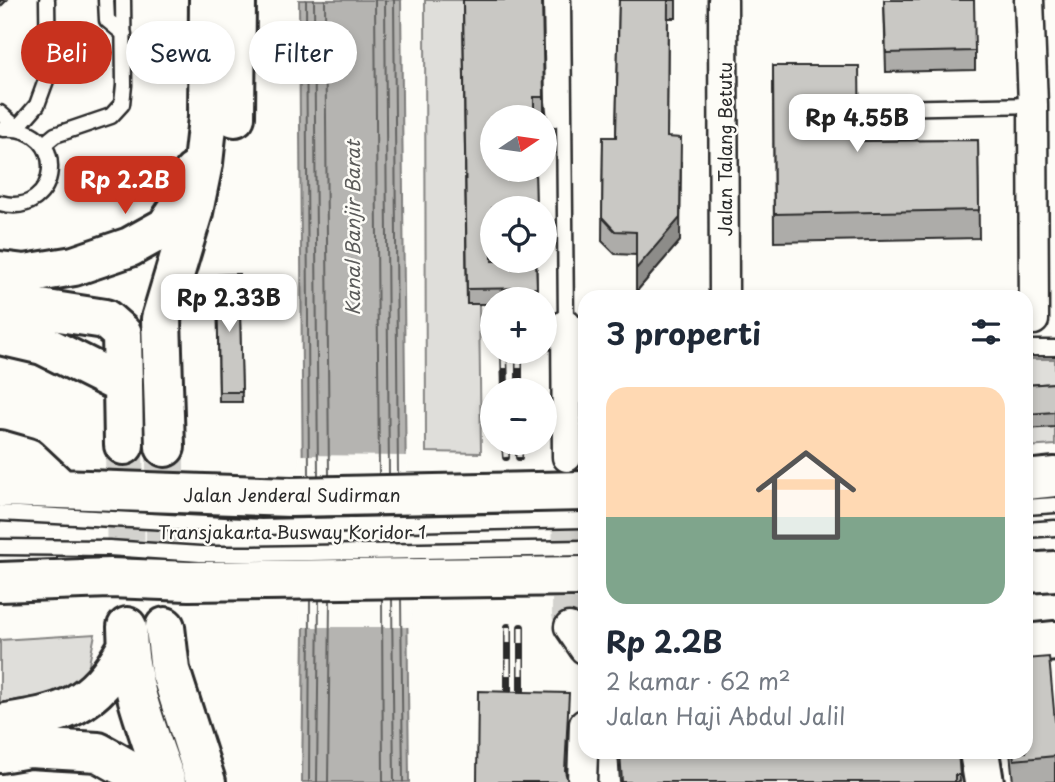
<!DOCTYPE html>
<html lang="id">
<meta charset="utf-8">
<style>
body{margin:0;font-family:"Playpen Sans",sans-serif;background:#f6f6f7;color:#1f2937;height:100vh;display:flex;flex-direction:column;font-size:26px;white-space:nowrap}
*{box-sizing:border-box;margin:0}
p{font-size:23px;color:#747a83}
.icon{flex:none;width:38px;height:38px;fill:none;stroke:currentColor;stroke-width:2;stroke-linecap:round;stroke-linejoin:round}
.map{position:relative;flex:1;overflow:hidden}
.drawer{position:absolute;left:578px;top:290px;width:455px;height:469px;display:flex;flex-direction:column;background:#fff;border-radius:21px;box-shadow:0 4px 10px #0003}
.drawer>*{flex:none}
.hud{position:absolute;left:21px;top:21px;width:452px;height:63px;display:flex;gap:14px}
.needle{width:46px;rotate:77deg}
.buttons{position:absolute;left:480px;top:105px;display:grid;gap:14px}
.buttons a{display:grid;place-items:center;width:77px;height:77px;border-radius:50%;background:#fff;box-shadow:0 4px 10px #0003;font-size:35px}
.price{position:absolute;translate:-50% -60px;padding:0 16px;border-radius:14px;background:#fff;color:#222;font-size:23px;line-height:46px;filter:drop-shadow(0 2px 4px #0008)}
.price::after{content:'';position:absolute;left:50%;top:42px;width:21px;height:16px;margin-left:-10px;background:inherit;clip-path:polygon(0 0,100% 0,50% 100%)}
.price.on{background:#c8321e;color:#fff}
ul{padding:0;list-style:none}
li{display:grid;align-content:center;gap:14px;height:371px;padding:0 28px}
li+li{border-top:2px solid #e0e1e3}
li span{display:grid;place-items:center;height:217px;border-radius:21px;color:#555}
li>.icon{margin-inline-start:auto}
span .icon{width:126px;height:126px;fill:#fffc;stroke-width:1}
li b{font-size:30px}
h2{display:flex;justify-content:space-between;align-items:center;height:84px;padding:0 28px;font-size:30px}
.chip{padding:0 24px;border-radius:32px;background:#fff;box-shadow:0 4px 10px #0003;font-size:24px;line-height:63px}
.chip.on{background:#c8321e;color:#fff}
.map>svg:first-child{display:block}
.green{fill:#dfdeda;stroke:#858482;stroke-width:2}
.water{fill:#b5b4b1;stroke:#7e7d7b;stroke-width:2}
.pier{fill:#fdfcf7}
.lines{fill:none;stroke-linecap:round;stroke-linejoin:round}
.shore{stroke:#626261;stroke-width:2}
.street-tunnel{stroke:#d3d2ce;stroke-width:28;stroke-dasharray:28 14;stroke-linecap:butt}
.primary-tunnel{stroke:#d3d2ce;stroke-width:38;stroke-dasharray:38 19;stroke-linecap:butt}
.lane-casing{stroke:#2b2b2b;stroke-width:19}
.street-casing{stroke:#2b2b2b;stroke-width:33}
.secondary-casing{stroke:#2b2b2b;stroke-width:44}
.primary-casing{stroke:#2b2b2b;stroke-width:44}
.lane{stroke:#fdfcf7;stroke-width:14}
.street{stroke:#fdfcf7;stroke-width:28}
.secondary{stroke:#fdfcf7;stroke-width:38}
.primary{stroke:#fdfcf7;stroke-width:38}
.rail-casing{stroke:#2b2b2b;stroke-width:8}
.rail{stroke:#fdfcf7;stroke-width:5;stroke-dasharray:16;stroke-linecap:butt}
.wall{fill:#adaca9;stroke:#2b2b2b;stroke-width:2}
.shaded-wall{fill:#8d8c89;stroke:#2b2b2b;stroke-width:2}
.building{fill:#c9c8c4;stroke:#2b2b2b;stroke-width:2}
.labels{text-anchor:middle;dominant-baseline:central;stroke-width:5;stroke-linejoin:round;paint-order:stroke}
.street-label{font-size:18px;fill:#2b2b2b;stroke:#fdfcf7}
.water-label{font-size:19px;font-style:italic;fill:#5b5b5a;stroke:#fdfcf7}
</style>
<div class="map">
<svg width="1055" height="782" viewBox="0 0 1055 782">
<rect width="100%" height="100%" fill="#fdfcf7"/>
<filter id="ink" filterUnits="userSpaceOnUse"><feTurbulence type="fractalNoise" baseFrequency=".0143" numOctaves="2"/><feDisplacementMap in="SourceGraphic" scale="14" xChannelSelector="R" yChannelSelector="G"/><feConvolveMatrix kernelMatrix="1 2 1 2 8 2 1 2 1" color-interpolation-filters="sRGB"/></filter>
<g filter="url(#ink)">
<path class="green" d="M425,0H463L467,303L479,304L481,453L426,452Z
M1026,359H1055V445L1026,447Z
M95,634L87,674L58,693L0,703V640Z"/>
<path class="water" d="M299,0H401L409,782H302L304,627Z"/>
<path class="pier" d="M299,455L408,456L412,627H300Z"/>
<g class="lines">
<path class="shore" d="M306,0L309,476
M314,0L318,475
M325,0L329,475
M375,0L379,474
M385,0L389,474
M394,0L398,474
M392,599L394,782
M401,599L403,782
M382,600L383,782
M309,782L310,600
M317,782L319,600
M328,782L330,600"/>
<path class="street-tunnel" d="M567,473L566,614L569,627"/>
<path class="primary-tunnel" d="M124,445L127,627
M165,447V627"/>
<defs>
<path id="lane" d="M106,0L107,20L124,34
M551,0L553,101L555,119
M563,0L566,324H584
M885,108L1033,105
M0,113L17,128L37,105L48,75L47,0
M44,144L55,135L111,116L122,104L124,85L123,0
M0,203C60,220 72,124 3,129
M1026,348H1055
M1026,507L1055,505
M0,513L261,527L584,520
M1026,530L1055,528
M0,547L109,548L200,554H255L584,548"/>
<path id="street" d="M723,0L724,298
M1029,0L1033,105L1034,320
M566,324L567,457
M569,627L584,649
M582,782L584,724"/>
<path id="secondary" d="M0,271L25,274L74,266L130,247L166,227L185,199L193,173
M0,308H34L105,319L122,334L123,385
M1026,644L1055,641
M979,752L984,782"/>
<path id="primary" d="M235,117L236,0
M0,335L43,345L123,385L124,445
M165,447L161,319L193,212L203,163L208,118L209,0
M0,450L28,458L60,488
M1026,480L1055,477
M0,487L291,497L584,491
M1026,573L1055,571
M0,582L110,578L189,581L584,576
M127,627C127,681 148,731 166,782
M165,627L170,670L206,782
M0,724C65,714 93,708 127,647
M0,753L29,748L98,752L139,775L143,782"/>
</defs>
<use href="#lane" class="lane-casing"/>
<use href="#street" class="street-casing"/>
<use href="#secondary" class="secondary-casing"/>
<use href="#primary" class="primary-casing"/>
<use href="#lane" class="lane"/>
<use href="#street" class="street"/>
<use href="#secondary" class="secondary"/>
<use href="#primary" class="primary"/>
<defs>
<path id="rail" d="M504,352L505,390
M519,352V390
M505,443L506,457
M519,443V457
M508,627V702
M521,627V702"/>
</defs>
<use href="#rail" class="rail-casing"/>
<use href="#rail" class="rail"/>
</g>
<path class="wall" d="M463,0L544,97V112H534L537,299H492V304H467Z
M619,0H676V18H668L667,137L680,241L636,292V255L615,254L602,241L603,137H616Z
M884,0L975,51V70L886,72Z
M773,66L860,141L978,140L979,238L774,242Z
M239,274L242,402H219L217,275Z
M1055,383V427L1026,429V385Z
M1055,721V782H1013L1010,752H1026Z
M618,752H958L960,782H620Z"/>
<path class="shaded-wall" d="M0,0H7L0,7Z
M681,161L680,241L636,292V269Z"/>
<path class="building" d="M463,0H542L544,97H534V117H492V170H535L536,208H492V261H536L537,288L467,289Z
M619,0H668L667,137L681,138L680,218L636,269V232L615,231L602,217L603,137H616Z
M884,0H974L975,51L886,53Z
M773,66H859L860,141L978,140L979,210L774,214Z
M239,274L242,392H219L217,275Z
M1055,383V412L1026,414V385Z
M1049,657L1055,721V756L1014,760L1013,752H1026V659Z
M478,691L569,693L565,771L568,782H477Z
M620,752H958L960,775H955V782H622Z"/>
</g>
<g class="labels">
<g class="street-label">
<text transform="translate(724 149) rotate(-90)">Jalan Talang Betutu</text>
<text x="292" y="494">Jalan Jenderal Sudirman</text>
<text x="292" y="531">Transjakarta Busway Koridor 1</text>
</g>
<g class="water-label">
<text transform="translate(352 228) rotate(-90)">Kanal Banjir Barat</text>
</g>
</g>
</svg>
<div class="buttons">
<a><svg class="needle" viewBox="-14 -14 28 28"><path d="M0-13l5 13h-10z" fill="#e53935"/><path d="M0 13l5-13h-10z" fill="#747a83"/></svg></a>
<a><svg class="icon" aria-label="locate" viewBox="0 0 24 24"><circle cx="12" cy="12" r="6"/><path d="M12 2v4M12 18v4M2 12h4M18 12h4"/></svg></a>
<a>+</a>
<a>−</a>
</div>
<b class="price" style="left:857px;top:154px">Rp 4.55B</b>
<b class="price on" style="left:125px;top:216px">Rp 2.2B</b>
<b class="price" style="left:229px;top:334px">Rp 2.33B</b>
<div class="hud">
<a class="chip on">Beli</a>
<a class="chip">Sewa</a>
<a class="chip">Filter</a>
</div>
<section class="drawer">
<h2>3 properti<svg class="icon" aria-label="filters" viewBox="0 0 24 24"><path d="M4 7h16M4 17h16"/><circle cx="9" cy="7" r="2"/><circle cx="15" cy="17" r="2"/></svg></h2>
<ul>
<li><span style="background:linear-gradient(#ffd9b3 60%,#7fa58c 0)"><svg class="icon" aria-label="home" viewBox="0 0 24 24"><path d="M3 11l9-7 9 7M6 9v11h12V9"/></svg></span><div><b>Rp 2.2B</b><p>2 kamar · 62 m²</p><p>Jalan Haji Abdul Jalil</p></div></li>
</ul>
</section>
</div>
